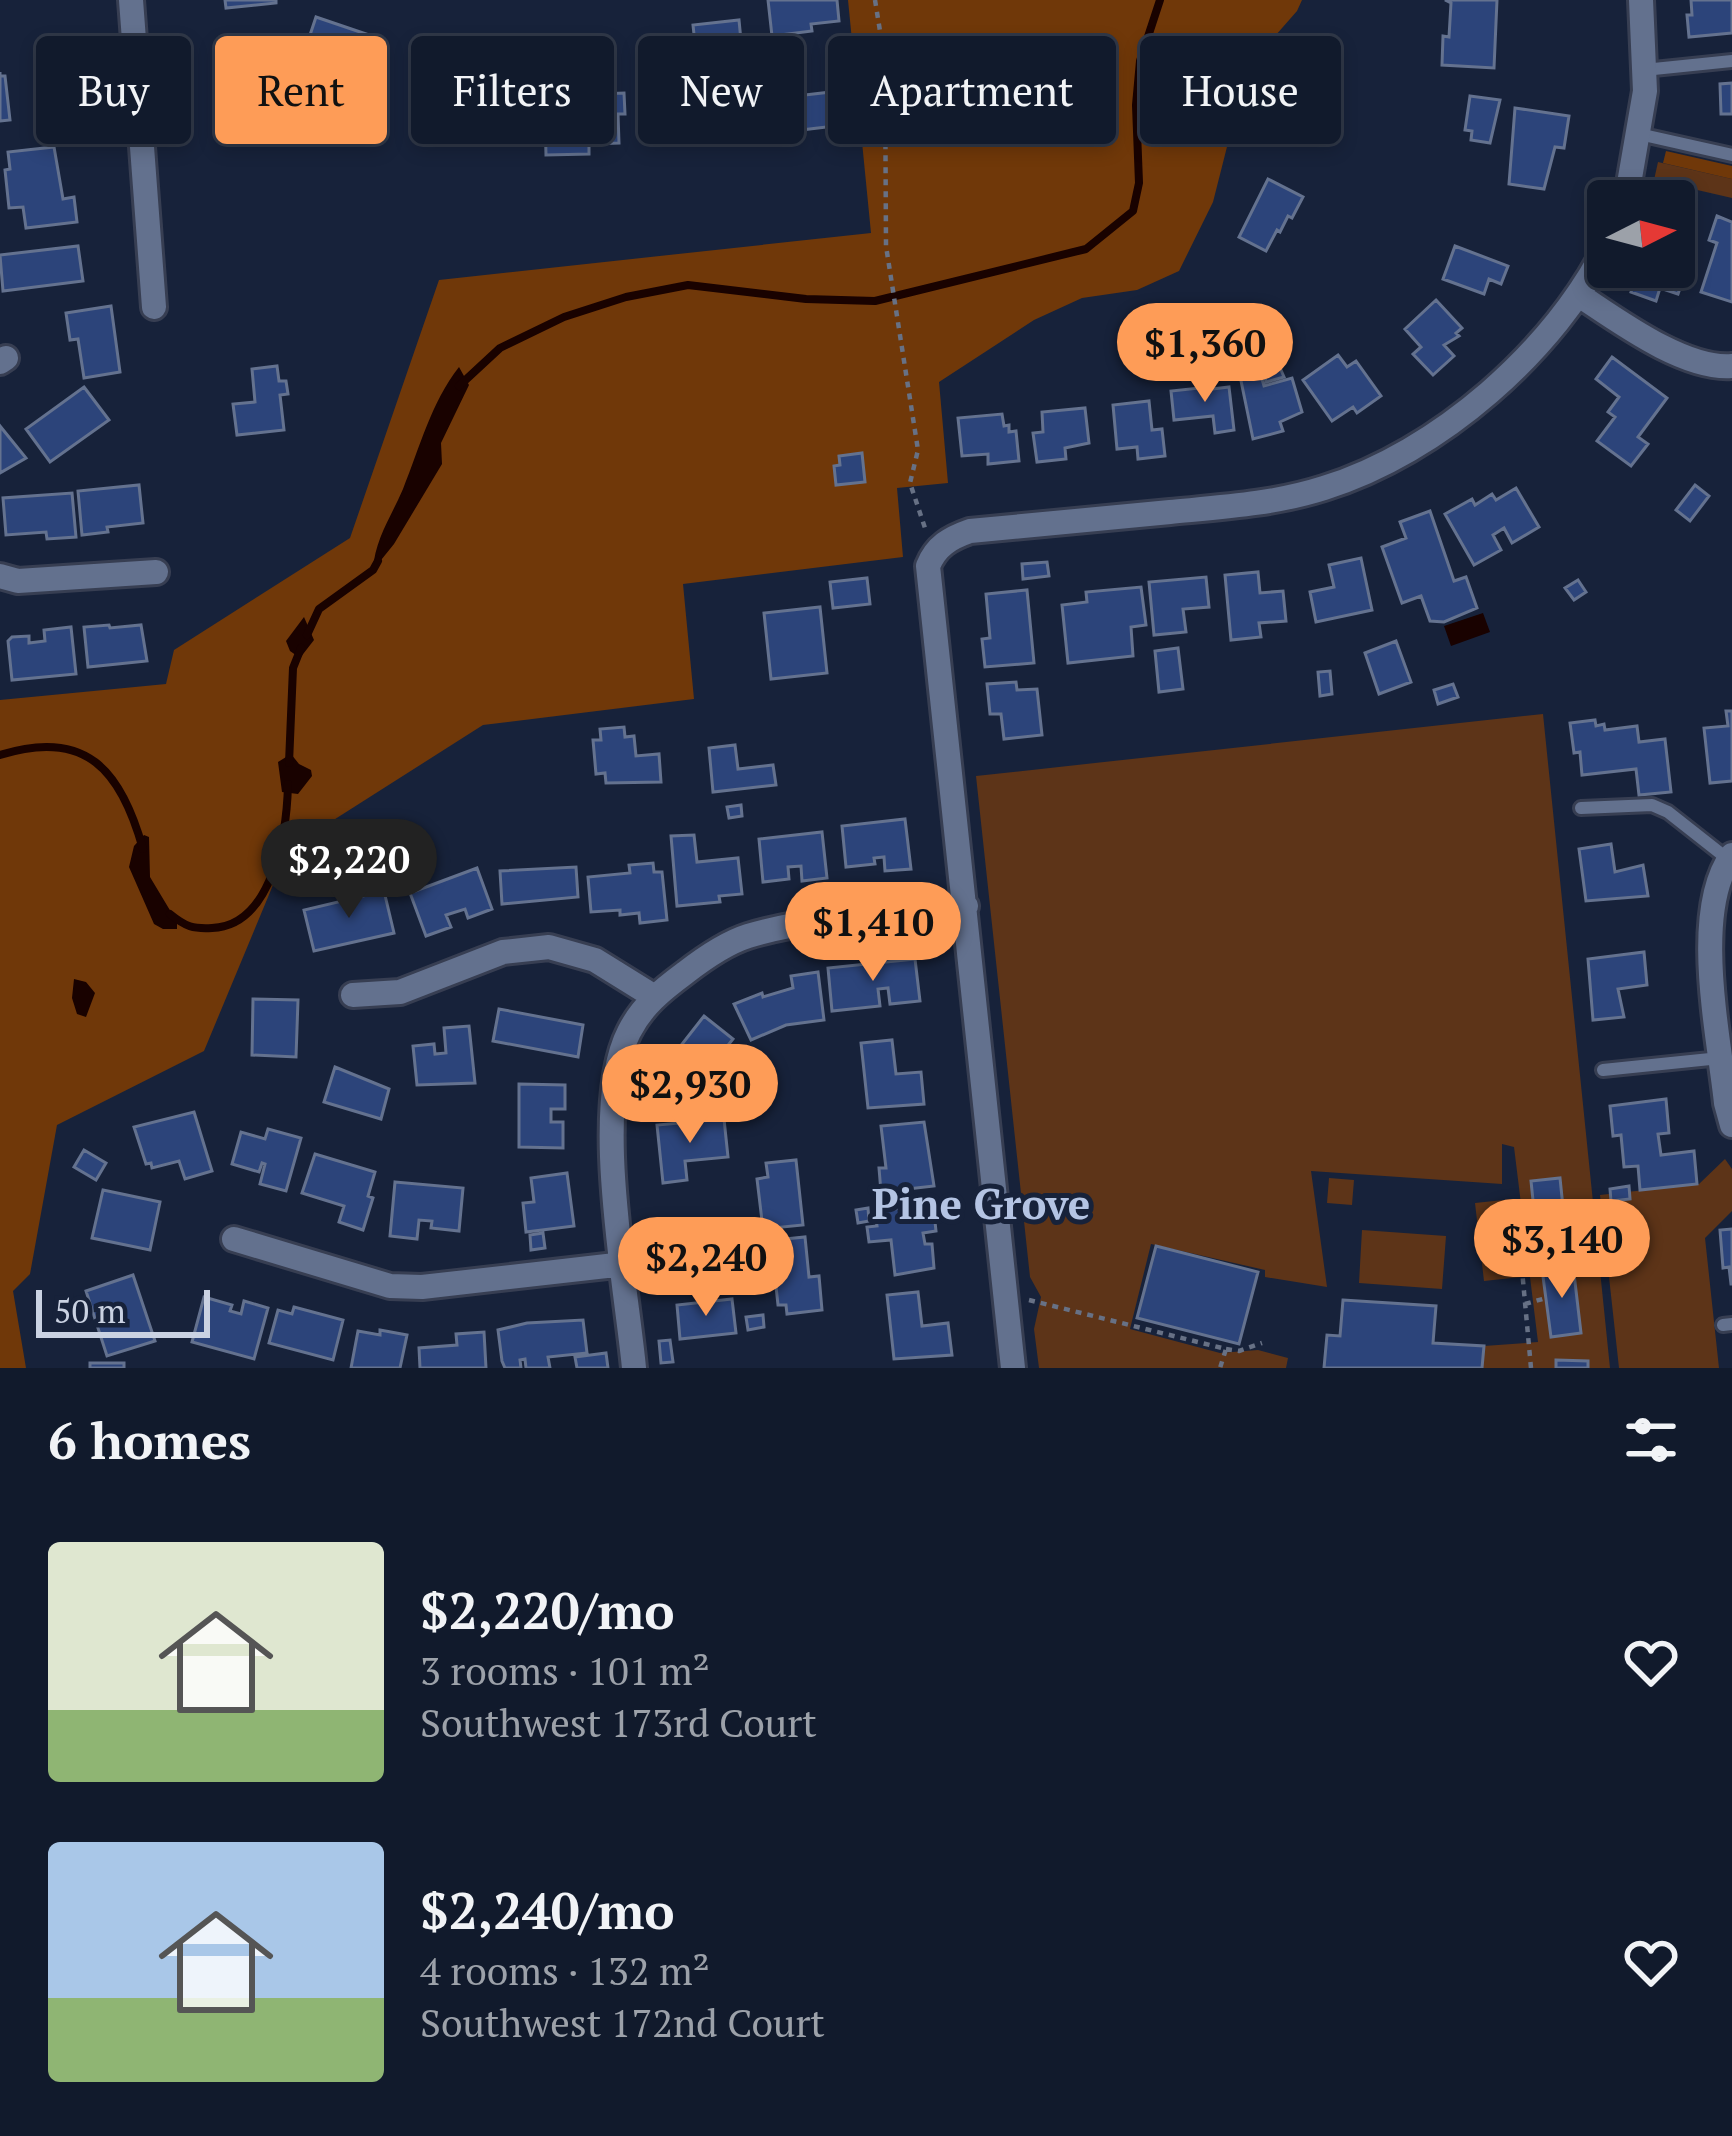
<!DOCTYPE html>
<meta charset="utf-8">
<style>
body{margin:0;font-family:"PT Serif",serif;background:#1a2334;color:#f1f3f6;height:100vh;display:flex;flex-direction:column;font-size:45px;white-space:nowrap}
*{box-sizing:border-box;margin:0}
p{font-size:39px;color:#9ca1a9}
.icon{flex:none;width:66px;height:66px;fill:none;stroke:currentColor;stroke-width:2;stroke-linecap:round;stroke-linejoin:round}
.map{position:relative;height:1368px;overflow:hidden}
.panel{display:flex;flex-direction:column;background:#111a2c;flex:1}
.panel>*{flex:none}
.guide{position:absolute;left:36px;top:36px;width:1662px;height:108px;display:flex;gap:24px}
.needle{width:78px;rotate:84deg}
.controls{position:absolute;left:1587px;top:180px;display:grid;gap:24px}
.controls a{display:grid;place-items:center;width:108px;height:108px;border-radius:12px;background:#111a2c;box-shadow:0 6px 18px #0003,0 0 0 3px #303848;font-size:60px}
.scale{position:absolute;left:36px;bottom:30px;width:174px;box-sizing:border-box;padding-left:12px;border:6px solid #cad2e2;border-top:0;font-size:33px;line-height:42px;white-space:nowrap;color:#cad2e2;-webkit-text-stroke:9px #17223a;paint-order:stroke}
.price{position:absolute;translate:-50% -102px;padding:0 27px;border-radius:42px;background:#fe9c57;color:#111;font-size:39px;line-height:78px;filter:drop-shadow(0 3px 6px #0008)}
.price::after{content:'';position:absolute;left:50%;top:72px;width:36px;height:27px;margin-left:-18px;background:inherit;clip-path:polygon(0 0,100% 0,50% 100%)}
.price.on{background:#222;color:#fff}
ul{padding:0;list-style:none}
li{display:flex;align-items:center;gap:36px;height:300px;padding:0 48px}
li span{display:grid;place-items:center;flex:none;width:336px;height:240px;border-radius:12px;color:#555}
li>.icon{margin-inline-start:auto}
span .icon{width:144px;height:144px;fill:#fffc;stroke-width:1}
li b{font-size:51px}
h2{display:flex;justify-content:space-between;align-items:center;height:144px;padding:0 48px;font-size:51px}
.tag{padding:0 42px;border-radius:12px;background:#111a2c;box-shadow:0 6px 18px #0003,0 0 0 3px #303848;font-size:42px;line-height:108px}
.tag.on{background:#fe9c57;color:#111}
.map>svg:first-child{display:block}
.green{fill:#5d3418;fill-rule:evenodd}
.forest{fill:#703809}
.water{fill:#190200}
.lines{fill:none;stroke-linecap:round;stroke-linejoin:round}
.stream{stroke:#190200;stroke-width:8}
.building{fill:#2c447a;stroke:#64728f;stroke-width:3}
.service-casing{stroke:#373e52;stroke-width:18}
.minor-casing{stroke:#373e52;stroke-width:30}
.path{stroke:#677185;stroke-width:4.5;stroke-dasharray:6 6;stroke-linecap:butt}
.service{stroke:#63718e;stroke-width:12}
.minor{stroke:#63718e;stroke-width:24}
.labels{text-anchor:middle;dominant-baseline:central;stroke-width:10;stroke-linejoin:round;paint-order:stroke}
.neighbourhood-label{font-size:42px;font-weight:bold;fill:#b4c4e3;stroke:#17223a}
</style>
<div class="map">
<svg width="1732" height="1368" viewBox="0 0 1732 1368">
<rect width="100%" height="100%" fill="#17223a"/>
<path class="green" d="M1658,162L1732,179V198L1654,180Z
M1543,714L1610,1368H1588L1587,1361L1557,1360L1556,1368H1482L1484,1346L1538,1342L1514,1147L1502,1144V1184L1311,1171L1327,1287L1265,1277V1270L1151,1244L1130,1329L1220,1353L1258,1350L1288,1358L1286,1368H1039L1034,1329L1041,1297L1030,1277L976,776ZM1573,1266L1581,1333L1551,1336L1542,1270Z
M1725,1159L1732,1169V1211L1705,1238L1719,1368H1619L1600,1195L1699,1184Z
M1329,1178L1354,1180L1352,1205L1327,1203Z
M1513,1199L1521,1277L1484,1281L1475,1203Z
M1362,1230L1446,1236L1442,1289L1359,1283Z"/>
<path class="forest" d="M848,0H1302L1297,11L1247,68L1213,202L1179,271L1137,290L1082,298L1034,320L939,382L948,483L897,488L903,557L683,584L694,699L483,725L288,849L204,1051L57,1125L30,1274L13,1291L26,1368H0V700L166,684L174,650L350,538L439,280L871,233Z
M1666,151L1732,166V179L1663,163Z"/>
<path class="water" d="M459,367L469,385L441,443L442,464L394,544L373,570C375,539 391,517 403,489C420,447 431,403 459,367Z
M1483,613L1490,632L1451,646L1444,626Z
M304,617L314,640L300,658L290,651L286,641Z
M291,754L299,764L311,770L312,776L298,794L282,792L278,762Z
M144,835L149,837L150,877L177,922V929H163L154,924L129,867L134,846Z
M74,979L86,982L95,993L86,1017L77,1014L72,998Z"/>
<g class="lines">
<path class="stream" d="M459,386L500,348L564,317L626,297L688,285L806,299L875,301L1086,249L1133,211L1139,183L1136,105L1140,61L1160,0
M307,635L319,609L373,570L378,561
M0,755C86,728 121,770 143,849
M289,763L293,668L301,648
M170,914C186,927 193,929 212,928C273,926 287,831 288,784"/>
</g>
<path class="building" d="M225,0H276V3L226,8Z
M768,0H837L839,21L811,24L812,31L772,36Z
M1445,0H1497L1494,68L1442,65L1443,36L1449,37L1451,3Z
M1691,0H1732V33L1689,37L1687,15H1692Z
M316,17L372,36L361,68L305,50Z
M739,20L745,82L712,85L709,61L697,62L693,25Z
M682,35L684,63L662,65L659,38Z
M423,50L500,53L499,100L422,98Z
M0,72V76H5L10,120L0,121Z
M1732,83V114H1721L1720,84Z
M831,92L835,126L801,130L796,96Z
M624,93L625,114H618L619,143L589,144V154L546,155L545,115L572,114L571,95Z
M1470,96L1500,100L1490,143L1471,140L1472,131L1465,130Z
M1515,108L1569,116L1564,148L1555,147L1544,189L1509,184Z
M518,118L520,142L478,145L476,121Z
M54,147L63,199L74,197L77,222L26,228L23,207L9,208L5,170L10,169L8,152Z
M1268,179L1303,197L1292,218L1288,216L1280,232L1277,230L1266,251L1239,237Z
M1717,216L1732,222V302L1701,292L1717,243L1709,240Z
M78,246L83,281L3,291L0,255Z
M1455,246L1508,266L1501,284L1489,279L1484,294L1443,279Z
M1674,250L1691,256L1678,294L1660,288L1656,301L1631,292L1640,267H1674Z
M1436,300L1462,328L1456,333L1459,336L1444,345L1454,356L1433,375L1413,354L1421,347L1405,329Z
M111,306L120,372L84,378L78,339L70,340L66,313Z
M1274,354L1284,377L1266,382L1262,358Z
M1338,355L1347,367L1356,361L1381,396L1357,413L1353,407L1332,421L1303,380Z
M1612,357L1667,398L1638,437L1648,444L1631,466L1597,441L1615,417L1608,412L1619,397L1596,379Z
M277,366L279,381H286L288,394L280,395L284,430L237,435L233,404L255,402L252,369Z
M1258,366L1264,386L1292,378L1302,412L1280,422L1283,431L1253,439L1239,371Z
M1211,379L1212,389L1229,387L1234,430L1215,433L1213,416L1174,420L1171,391L1200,388L1199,380Z
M84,387L109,420L50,462L26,429Z
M1149,401L1152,430L1162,429L1165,456L1138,459L1137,447L1117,449L1113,405Z
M1085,408L1089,443L1065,448L1066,459L1037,462L1033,433L1043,432L1042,412Z
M1002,414L1004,426L1009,425V432L1016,431L1019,461L988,464V454L962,456L958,418Z
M0,426L26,458L0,473Z
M862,453L865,482L836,485L834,466L840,465L839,456Z
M139,485L143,523L107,527L108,532L82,535L78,491Z
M1695,485L1709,496L1690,521L1676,510Z
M1516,488L1539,527L1512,543L1504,528L1493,535L1501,550L1474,565L1445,514L1472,499L1475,505L1492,494L1496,500Z
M72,493L76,537L47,539L46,532L6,535L3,498Z
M1430,511L1454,581L1466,577L1477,608L1444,622L1430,621L1421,596L1402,603L1382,547L1406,538L1400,522Z
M1361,558L1372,610L1316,622L1310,592L1334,587L1329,565Z
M1047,562L1049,576L1023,579L1022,564Z
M1258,572L1260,593L1283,591L1286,621L1259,623L1261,637L1231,640L1225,575Z
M1206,577L1209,607L1183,609L1186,632L1154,635L1149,582Z
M867,578L870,604L833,608L830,582Z
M1578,580L1586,592L1574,600L1565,588Z
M1141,587L1146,625L1131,627L1133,656L1068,663L1062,605L1087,602L1086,592Z
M1027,590L1034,663L985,667L982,639L990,638L986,594Z
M820,607L827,673L771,679L764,613Z
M109,625L110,628L141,625L147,661L88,667L84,627Z
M71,627L76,674L12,680L8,641L12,637L29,636V643L45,641L44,630Z
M1396,641L1411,682L1379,694L1365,653Z
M1178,648L1183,689L1159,692L1155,651Z
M1330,671L1332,694L1320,696L1318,672Z
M1016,682L1017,690L1037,689L1042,735L1004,739L1001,714H990L987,684Z
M1453,684L1458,697L1438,704L1434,690Z
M1726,711H1732V781L1710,783L1704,728L1728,726Z
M1595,720L1596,726L1604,724L1605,730L1637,726L1639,742L1665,739L1671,792L1639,795L1636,769L1582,775L1580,752L1574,753L1570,723Z
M624,727L625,737L634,736L636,756L659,754L661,782L606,783L605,773L596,774L593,740H601L600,729Z
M735,745L738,769L773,765L776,785L713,792L709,748Z
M741,805L742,816L729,818L727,807Z
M905,819L911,869L885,871L884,857L874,858L875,864L846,867L842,826Z
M822,832L827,878L802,881L801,866L788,867L789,879L763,882L759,839Z
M694,835L697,862L738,858L742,894L719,896L720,902L677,906L671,836Z
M1611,844L1615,872L1643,865L1648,896L1586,901L1579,849Z
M653,863L654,872H662L667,920L640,923L639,913L620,915V910L591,912L588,877L630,873L629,865Z
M576,867L578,897L502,904L500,871Z
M477,868L492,909L468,918L465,909L446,915L451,927L426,936L410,893Z
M384,891L394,933L314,951L304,910Z
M1644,952L1647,985L1618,989L1624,1017L1593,1020L1588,959Z
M915,959L920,1001L890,1004L888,988L878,989L880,1006L832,1011L828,968Z
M818,972L824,1020L786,1025L751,1040L734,1004L762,993L763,997L793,988L791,976Z
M253,999L298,1000L296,1057L252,1055Z
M499,1009L583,1025L578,1057L493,1041Z
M704,1016L733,1039L717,1059L726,1066L718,1076L710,1069L705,1076L702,1097L666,1094L668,1062Z
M469,1026L475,1083L417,1085L413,1046L434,1044L435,1054L446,1053L444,1028Z
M892,1040L896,1074L921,1072L924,1104L868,1108L861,1043Z
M335,1067L389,1089L381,1119L324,1102Z
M519,1084L565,1085V1109H551V1122H563V1148L519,1147Z
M1666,1099L1669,1133L1658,1134L1661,1155L1694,1151L1697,1184L1640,1190L1638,1166L1624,1167L1621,1135L1613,1136L1610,1106Z
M194,1112L212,1171L185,1179L179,1161L152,1168L151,1163L146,1164L134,1127Z
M724,1119L728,1157L685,1161L687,1180L663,1183L657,1125Z
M924,1122L934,1186L881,1192L879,1168H886L881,1126Z
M268,1129L301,1138L286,1191L260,1184L265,1164L262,1163L259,1172L232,1164L241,1132L265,1139Z
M84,1150L106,1163L96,1180L74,1167Z
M315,1154L375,1172L368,1196L373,1198L363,1230L339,1222L344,1206L302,1193Z
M796,1160L803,1225L763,1229L757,1179L768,1177L766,1163Z
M567,1173L574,1226L526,1232L523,1203L534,1202L531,1178Z
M1560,1178L1567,1246L1538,1249L1531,1181Z
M395,1182L463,1188L459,1231L431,1228L432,1221L419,1220L417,1239L390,1236Z
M1629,1186L1630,1199L1611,1201L1610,1189Z
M103,1190L160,1202L150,1250L92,1238Z
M933,1203L936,1231L923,1233L925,1244H932L934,1268L895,1275L891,1240L869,1242L867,1227L877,1226L875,1212Z
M868,1208L869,1221L858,1223L856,1210Z
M1732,1229V1284H1731L1729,1267L1723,1268L1720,1230Z
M543,1233L545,1248L531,1250L530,1235Z
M805,1237L809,1277L819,1276L822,1310L787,1314L786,1305H778L774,1268H768L765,1241Z
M1156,1246L1258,1272L1239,1344L1137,1318Z
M1573,1265L1581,1333L1551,1337L1542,1269Z
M133,1275L155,1341L107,1356L86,1291Z
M918,1292L922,1326L948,1323L952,1355L894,1359L887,1295Z
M204,1297L232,1305L230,1311L241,1314L244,1301L268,1308L254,1359L192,1342Z
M732,1299L736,1333L680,1339L677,1305Z
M1343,1300L1436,1306L1433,1343L1484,1346L1482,1368H1324L1327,1335L1340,1336Z
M294,1307L343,1320L333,1360L269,1343L278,1310L292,1314Z
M763,1315L764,1327L748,1330L746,1317Z
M583,1320L587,1353L548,1357L550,1368H526L525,1359L520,1360L521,1368H505L502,1361L498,1330L527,1323Z
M380,1330L407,1335L400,1368H351L358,1331L380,1335Z
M484,1332L486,1368H420L419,1348L457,1345L456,1334Z
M670,1340L673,1362L661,1363L659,1341Z
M606,1353L608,1368H577L575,1357Z
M1556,1360L1588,1361V1368H1556Z
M90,1363H124V1368H90Z"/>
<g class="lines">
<defs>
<path id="service" d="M1644,70L1732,61
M1639,134L1732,155
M1581,808L1652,805L1668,812L1729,860
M1603,1070L1720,1058
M1723,1325L1732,1324"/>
<path id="minor" d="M131,0L154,307
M1626,201L1645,91L1641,0
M1579,295C1617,320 1684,370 1732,366
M0,362L6,358
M0,576L18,581L156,572
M1732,855C1691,911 1719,1036 1726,1103L1732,1125
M353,995L400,992L503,952L549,947L595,960L653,996
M234,1239L390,1286L422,1287L624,1264L673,1255L707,1237
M634,1368C626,1283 591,1106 629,1032C642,1006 662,990 685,973C703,959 726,943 748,936C818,915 894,914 966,906
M1013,1368L928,566C936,546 950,538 970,531C1037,524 1104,518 1170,512C1222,507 1274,504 1324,488C1438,453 1556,350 1608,243"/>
</defs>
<use href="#service" class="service-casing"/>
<use href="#minor" class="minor-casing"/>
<path class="path" d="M875,0L885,62L886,246L918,450L910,483L925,528
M1029,1300L1226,1349L1220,1368
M1525,1304L1546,1298
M1226,1349L1239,1351L1262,1343
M1531,1368L1518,1226L1535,1215"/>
<use href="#service" class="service"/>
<use href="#minor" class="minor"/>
</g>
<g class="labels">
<g class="neighbourhood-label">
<text x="981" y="1203">Pine Grove</text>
</g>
</g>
</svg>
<div class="controls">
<a><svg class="needle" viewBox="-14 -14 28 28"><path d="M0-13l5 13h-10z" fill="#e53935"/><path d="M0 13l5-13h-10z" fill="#9ca1a9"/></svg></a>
</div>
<div class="scale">50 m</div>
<b class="price" style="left:1205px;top:405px">$1,360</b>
<b class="price on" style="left:349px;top:921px">$2,220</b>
<b class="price" style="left:873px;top:984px">$1,410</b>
<b class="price" style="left:690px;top:1146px">$2,930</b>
<b class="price" style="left:1562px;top:1301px">$3,140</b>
<b class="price" style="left:706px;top:1319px">$2,240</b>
<div class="guide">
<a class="tag">Buy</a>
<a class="tag on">Rent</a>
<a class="tag">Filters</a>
<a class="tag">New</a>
<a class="tag">Apartment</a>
<a class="tag">House</a>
</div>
</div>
<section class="panel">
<h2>6 homes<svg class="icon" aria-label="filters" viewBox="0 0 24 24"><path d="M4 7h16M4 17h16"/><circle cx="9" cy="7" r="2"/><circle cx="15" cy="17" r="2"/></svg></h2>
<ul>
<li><span style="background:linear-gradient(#dfe7d0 70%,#8fb573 0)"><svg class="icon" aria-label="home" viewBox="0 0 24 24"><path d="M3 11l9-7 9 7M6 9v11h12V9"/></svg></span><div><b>$2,220/mo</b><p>3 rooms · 101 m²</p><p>Southwest 173rd Court</p></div><svg class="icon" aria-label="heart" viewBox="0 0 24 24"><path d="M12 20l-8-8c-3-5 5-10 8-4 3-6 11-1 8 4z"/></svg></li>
<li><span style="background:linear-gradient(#a9c7e8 65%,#8fb573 0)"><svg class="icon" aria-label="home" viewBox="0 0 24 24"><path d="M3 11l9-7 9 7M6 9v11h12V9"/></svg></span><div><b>$2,240/mo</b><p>4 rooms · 132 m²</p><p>Southwest 172nd Court</p></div><svg class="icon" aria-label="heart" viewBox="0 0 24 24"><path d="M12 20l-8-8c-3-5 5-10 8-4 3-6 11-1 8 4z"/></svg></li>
</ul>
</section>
